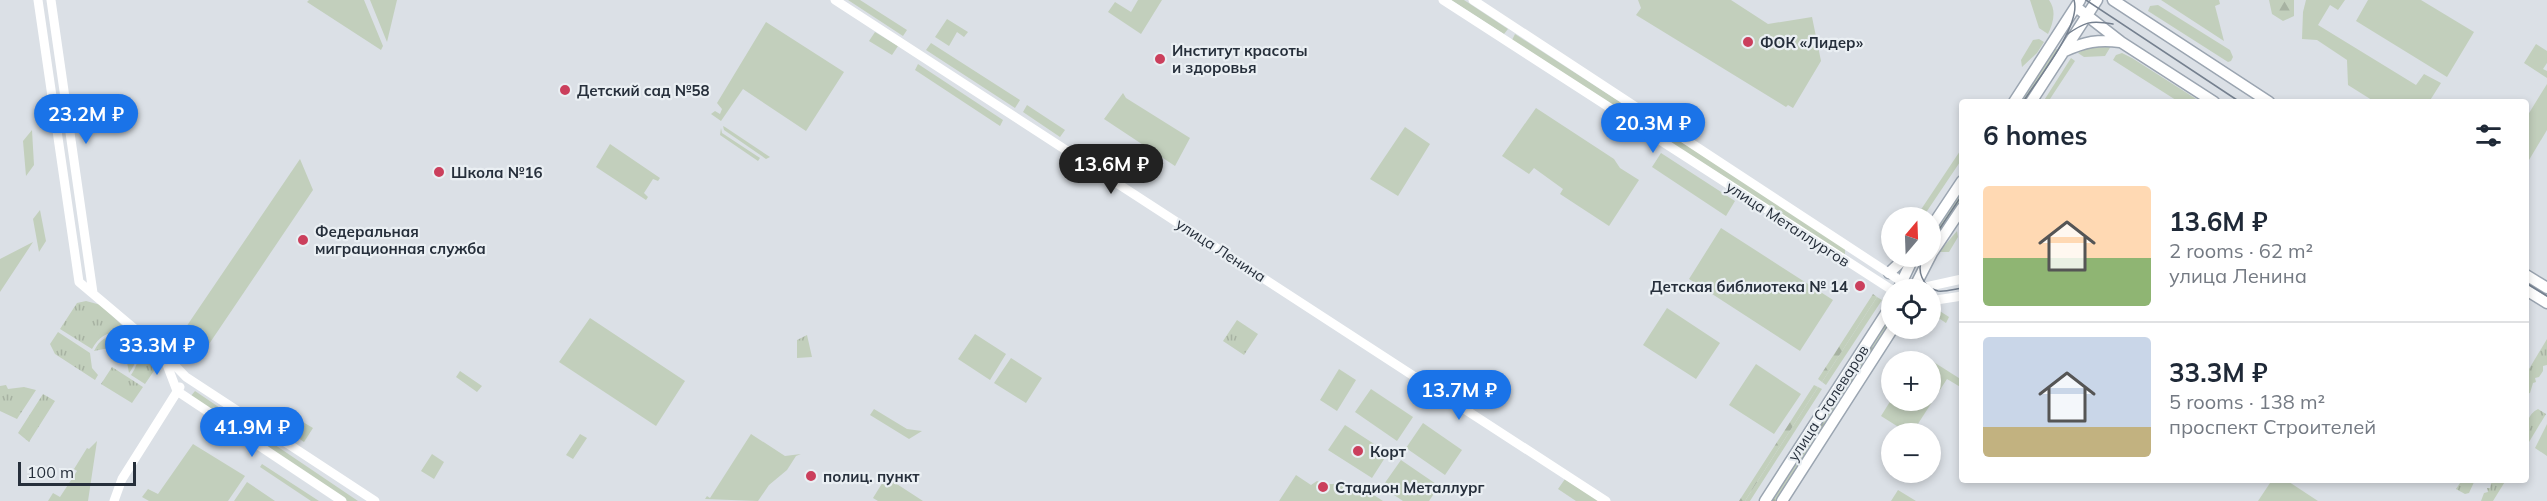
<!DOCTYPE html>
<meta charset="utf-8">
<style>
body{margin:0;font-family:Mulish,sans-serif;background:#f2f2f3;color:#1f2937;height:100vh;display:flex;flex-direction:column;font-size:22px;white-space:nowrap}
*{box-sizing:border-box;margin:0}
p{font-size:20px;color:#747a83}
.icon{flex:none;width:33px;height:33px;fill:none;stroke:currentColor;stroke-width:2;stroke-linecap:round;stroke-linejoin:round}
.map{position:relative;flex:1;overflow:hidden}
.details{position:absolute;left:1959px;top:99px;width:570px;height:384px;display:flex;flex-direction:column;background:#fff;border-radius:6px;box-shadow:0 3px 9px #0003}
.details>*{flex:none}
.needle{width:39px;rotate:19deg}
.controls{position:absolute;left:1881px;top:207px;display:grid;gap:12px}
.controls a{display:grid;place-items:center;width:60px;height:60px;border-radius:50%;background:#fff;box-shadow:0 3px 9px #0003;font-size:30px}
.scale{position:absolute;left:18px;bottom:15px;width:118px;box-sizing:border-box;padding-left:6px;border:3px solid #262f3b;border-top:0;font-size:16px;line-height:21px;white-space:nowrap;color:#262f3b;-webkit-text-stroke:4px #eaeff3;paint-order:stroke}
.price{position:absolute;translate:-50% -51px;padding:0 14px;border-radius:21px;background:#1a73e8;color:#fff;font-size:20px;line-height:39px;filter:drop-shadow(0 2px 3px #0008)}
.price::after{content:'';position:absolute;left:50%;top:36px;width:18px;height:14px;margin-left:-9px;background:inherit;clip-path:polygon(0 0,100% 0,50% 100%)}
.price.active{background:#222;color:#fff}
ul{padding:0;list-style:none}
li{display:flex;align-items:center;gap:18px;height:150px;padding:0 24px}
li+li{border-top:2px solid #e0e1e3}
li span{display:grid;place-items:center;flex:none;width:168px;height:120px;border-radius:6px;color:#555}
li>.icon{margin-inline-start:auto}
span .icon{width:72px;height:72px;fill:#fffc;stroke-width:1}
li b{font-size:26px}
h2{display:flex;justify-content:space-between;align-items:center;height:72px;padding:0 24px;font-size:26px}
.map>svg:first-child{display:block}
.green{fill:#c2cfbc}
.forest{fill:url(#forest-firs)}
.park{fill:url(#park-tufts)}
.lines{fill:none;stroke-linecap:round;stroke-linejoin:round}
.primary-casing{stroke:#9ba5b1;stroke-width:13}
.secondary{stroke:#fff;stroke-width:9}
.primary{stroke:#fff;stroke-width:10}
.tram{stroke:#75808f;stroke-width:1.5}
.poi-dot{fill:#cb3f5c;stroke:#eaeff3;stroke-width:2}
.labels{text-anchor:middle;dominant-baseline:central;stroke-width:4.5;stroke-linejoin:round;paint-order:stroke}
.poi-label{font-size:15px;font-weight:bold;fill:#262f3b;stroke:#eaeff3;text-anchor:start}
.street-label{font-size:15px;fill:#262f3b;stroke:#eaeff3}
</style>
<div class="map">
<svg width="2547" height="501" viewBox="0 0 2547 501">
<defs>
<pattern id="forest-firs" width="22" height="20" patternUnits="userSpaceOnUse" patternTransform="scale(1.5)"><rect width="22" height="20" fill="#c2cfbc"/><path d="M5 1l3.5 6h-7zM16 11l3.5 6h-7z" fill="#a7b2a2"/></pattern>
<pattern id="park-tufts" width="24" height="20" patternUnits="userSpaceOnUse" patternTransform="scale(1.5)"><rect width="24" height="20" fill="#c2cfbc"/><path d="M3 7l-1-3M5 7V3M7 7l1-3M15 17l-1-3M17 17v-4M19 17l1-3" fill="none" stroke="#a7b2a2"/></pattern>
</defs>
<rect width="100%" height="100%" fill="#dbe0e6"/>
<path class="green" d="M309,0H364L383,46L381,50L307,2Z
M370,0H397L387,42Z
M848,0H860L907,30L903,36Z
M1138,0H1162L1141,34L1108,12L1115,2L1131,12Z
M1451,0H1464L1508,29L1504,34Z
M1638,0H1731L1768,24L1812,17L1821,61L1793,108L1788,105L1786,107L1636,15L1641,8Z
M2030,0H2049C2057,11 2053,23 2048,34L2039,28Z
M2161,0H2219L2220,4L2215,6L2224,41Z
M2306,0H2345L2338,10L2330,5L2318,25L2416,85L2424,74L2441,83L2429,102H2375L2348,85L2347,60L2317,40L2302,39L2303,12Z
M2368,0H2421L2474,32L2447,77L2356,21Z
M2158,5L2230,50L2233,57L2231,61L2228,62L2148,11L2150,6Z
M947,19L968,32L964,37L957,32L949,46L935,37Z
M766,22L844,72L806,131L743,89L721,121L711,114L715,111L720,114L722,109L717,103Z
M875,32L898,46L892,55L869,41Z
M1515,34L1845,248V255L1512,40Z
M2039,39L2044,42L2037,53L2022,67L2021,60L2033,40Z
M931,43L1020,100L1015,108L926,50Z
M2536,44L2547,51V63L2543,69L2547,71V78L2524,63Z
M2091,45L2111,46L2105,56L2084,57L2078,53Z
M2055,48L2059,51L2026,102H2019Z
M2122,53L2132,58L2201,102H2179L2113,60L2116,55Z
M2071,58L2075,61L2048,102H2043Z
M918,64L1003,120L1000,126L915,70Z
M2547,84V130L2526,165V118Z
M1123,93L1126,98L1190,138L1175,166L1104,119Z
M1027,105L1065,130L1060,137L1023,112Z
M1536,108L1614,159L1620,168L1639,180L1609,226L1560,194L1563,189L1534,168L1529,174L1502,156Z
M723,126L725,127L770,157L766,159L724,130Z
M1405,127L1430,144L1398,196L1370,179Z
M721,128L722,133L760,158L758,161L720,135Z
M32,130L34,165L26,176L23,141Z
M610,144L660,178L658,181L653,179L644,193L648,197L646,200L596,167Z
M1089,146L1111,162L1107,168L1086,153Z
M1962,148V159L1923,217H1916Z
M1661,153L1735,201L1726,216L1652,167Z
M300,159L313,190L205,350L182,333Z
M1962,190V200L1931,248V238Z
M40,210L46,241L39,252L33,219Z
M1721,228L1833,300L1800,351L1689,279Z
M1957,231L1958,237L1949,252H1939Z
M33,242L0,292V259Z
M1877,297L1882,300L1826,385L1822,382Z
M1932,306L1949,317L1946,323L1931,313Z
M1667,308L1720,343L1696,379L1643,345Z
M590,318L685,381L656,426L559,362Z
M975,334L1006,354L990,380L958,359Z
M1921,354L1962,380V388L1947,379L1912,433H1908L1881,416L1891,400H1930V362L1916,361Z
M1011,358L1042,378L1026,403L994,383Z
M1756,364L1801,394L1774,434L1729,405Z
M1339,369L1356,380L1337,411L1320,400Z
M460,371L482,386L477,392L456,377Z
M1818,387L1822,389L1750,501H1745Z
M1371,389L1413,417L1397,441L1355,412Z
M195,391L358,501H346L190,397Z
M874,409L907,429L922,431L909,439L870,415Z
M286,412L313,428L304,442L278,424Z
M1423,423L1462,450L1445,475L1406,448Z
M2547,424V456L2535,448Z
M1345,425L1388,453L1372,478L1328,450Z
M580,434L587,438L573,459L566,455Z
M751,434L785,456L801,454L796,456L787,470L769,485L758,501L705,499L707,496L710,498Z
M97,441L88,501H48L53,493L60,497L77,471L74,469L87,448L89,449Z
M193,444L245,476L228,501H149L142,497L148,489L158,494Z
M432,454L444,462L434,479L421,471Z
M1401,460L1439,486L1429,501H1403L1382,487Z
M262,464L319,501H311L260,467Z
M1296,475L1311,485L1317,481C1329,486 1335,483 1346,484C1360,485 1372,494 1383,501H1279Z
M886,477L923,501H878L873,498Z
M1565,479L1599,501H1576L1558,489Z
M2272,480H2286L2318,501H2258Z
M247,482L275,501H234Z
M1898,490L1916,501H1891Z"/>
<path class="forest" d="M2269,0H2294V16L2283,21L2272,14Z
M1873,294L1877,297L1822,382L1818,379Z
M1891,315V325L1845,396L1840,393Z
M1814,385L1818,387L1745,501H1739Z
M1837,399L1841,402L1778,501H1771Z"/>
<path class="park" d="M86,301L101,305L160,362L145,384L131,375C155,341 111,313 92,349L60,329L77,303Z
M1237,320L1258,334L1244,355L1223,341Z
M58,332L90,353L92,368L98,375L95,380L55,354L50,344Z
M119,335L124,337L122,339L113,340L109,348L94,351C100,339 106,336 119,335Z
M807,335L812,357L797,358V340Z
M2547,339V365L2543,366V371L2539,377L2535,378L2536,382L2533,383L2530,393L2526,394V374Z
M130,341C140,351 137,363 129,373L126,357L129,355Z
M112,367L143,387L132,403L101,384Z
M6,385L8,389L24,387L36,390L17,419L0,411V386Z
M43,394L55,401L29,442L18,433Z
M2538,409L2546,414L2526,447C2526,433 2524,416 2538,409Z
M2462,480H2475L2469,493L2465,494L2456,489Z
M2492,480H2506L2493,501H2481L2484,493L2488,492L2487,488H2490Z"/>
<g class="lines">
<defs>
<path id="primary" d="M2113,0L2269,102
M2076,7L2121,42L2214,102
M2065,51C2084,42 2099,39 2120,42
M2014,102L2080,0
M2031,102L2097,0
M1930,229L1962,181
M1889,273L1907,256
M2526,275L2547,288
M1898,290L1914,256
M1913,290L1932,253L1962,208
M2526,290L2547,303
M1765,501L1892,304
M1782,501L1893,328"/>
</defs>
<use href="#primary" class="primary-casing"/>
<path class="secondary" d="M38,0L79,282L162,352L186,377L375,501
M51,0L93,293
M835,0L1606,501
M1443,0L1892,290
M1473,0L1913,289
M1912,290L1962,279
M1930,301L1962,296
M164,357L177,391L342,501
M114,501L122,479L180,387"/>
<use href="#primary" class="primary"/>
<path class="tram" d="M2086,0L2240,102
M2066,35C2085,22 2090,20 2113,24
M2023,102C2037,80 2082,25 2074,0
M1930,243L1962,195
M1923,256C1916,270 1922,287 1938,291C1945,292 1955,289 1962,288
M2526,283L2547,296"/>
</g>
<g class="poi-dot">
<circle cx="1748" cy="42" r="6"/>
<circle cx="1160" cy="59" r="6"/>
<circle cx="565" cy="90" r="6"/>
<circle cx="439" cy="172" r="6"/>
<circle cx="303" cy="240" r="6"/>
<circle cx="1860" cy="286" r="6"/>
<circle cx="1358" cy="451" r="6"/>
<circle cx="811" cy="476" r="6"/>
<circle cx="1323" cy="487" r="6"/>
</g>
<g class="labels">
<g class="poi-label">
<text x="1760" y="42">ФОК «Лидер»</text>
<text x="1172" y="50">Институт красоты<tspan x="1172" dy="17">и здоровья</tspan></text>
<text x="577" y="90">Детский сад №58</text>
<text x="451" y="172">Школа №16</text>
<text x="315" y="231">Федеральная<tspan x="315" dy="17">миграционная служба</tspan></text>
<text x="1848" y="286" text-anchor="end">Детская библиотека № 14</text>
<text x="1370" y="451">Корт</text>
<text x="823" y="476">полиц. пункт</text>
<text x="1335" y="487">Стадион Металлург</text>
</g>
<g class="street-label">
<text transform="translate(1788 224) rotate(33)">улица Металлургов</text>
<text transform="translate(1221 250) rotate(33)">улица Ленина</text>
<text transform="translate(1828 403) rotate(-57)">улица Сталеваров</text>
</g>
</g>
</svg>
<div class="controls">
<a><svg class="needle" viewBox="-14 -14 28 28"><path d="M0-13l5 13h-10z" fill="#e53935"/><path d="M0 13l5-13h-10z" fill="#747a83"/></svg></a>
<a><svg class="icon" aria-label="locate" viewBox="0 0 24 24"><circle cx="12" cy="12" r="6"/><path d="M12 2v4M12 18v4M2 12h4M18 12h4"/></svg></a>
<a>+</a>
<a>−</a>
</div>
<div class="scale">100 m</div>
<b class="price" style="left:86px;top:145px">23.2M ₽</b>
<b class="price" style="left:1653px;top:154px">20.3M ₽</b>
<b class="price active" style="left:1111px;top:195px">13.6M ₽</b>
<b class="price" style="left:157px;top:376px">33.3M ₽</b>
<b class="price" style="left:1459px;top:421px">13.7M ₽</b>
<b class="price" style="left:252px;top:458px">41.9M ₽</b>
<section class="details">
<h2>6 homes<svg class="icon" aria-label="filters" viewBox="0 0 24 24"><path d="M4 7h16M4 17h16"/><circle cx="9" cy="7" r="2"/><circle cx="15" cy="17" r="2"/></svg></h2>
<ul>
<li><span style="background:linear-gradient(#ffd9b3 60%,#8fb573 0)"><svg class="icon" aria-label="home" viewBox="0 0 24 24"><path d="M3 11l9-7 9 7M6 9v11h12V9"/></svg></span><div><b>13.6M ₽</b><p>2 rooms · 62 m²</p><p>улица Ленина</p></div></li>
<li><span style="background:linear-gradient(#c9d6e8 75%,#c2b280 0)"><svg class="icon" aria-label="home" viewBox="0 0 24 24"><path d="M3 11l9-7 9 7M6 9v11h12V9"/></svg></span><div><b>33.3M ₽</b><p>5 rooms · 138 m²</p><p>проспект Строителей</p></div></li>
</ul>
</section>
</div>
